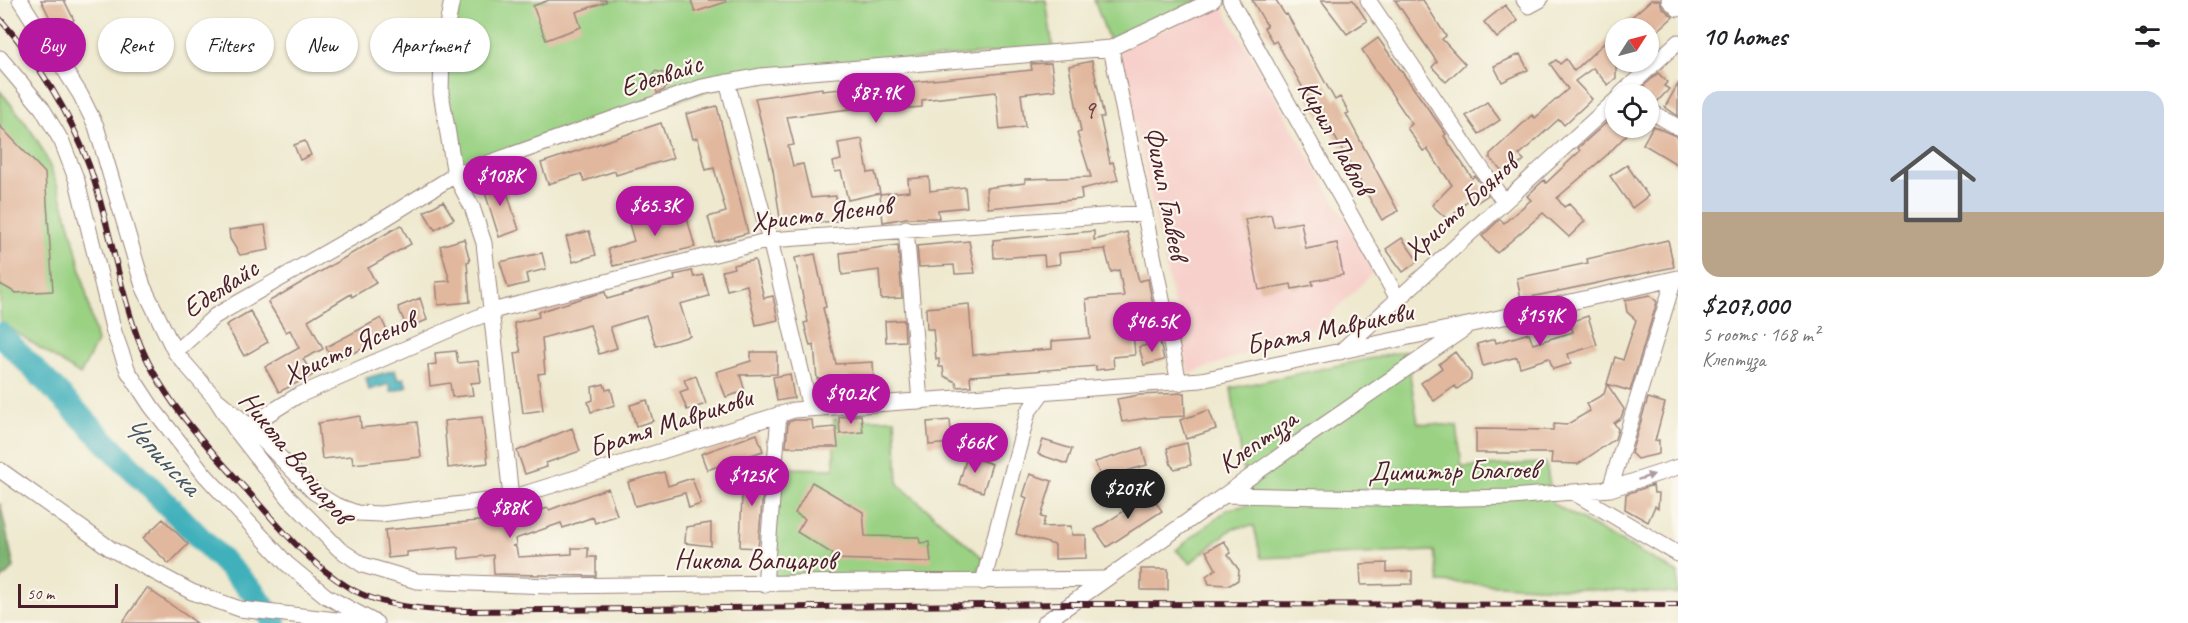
<!DOCTYPE html>
<meta charset="utf-8">
<style>
body{margin:0;font-family:Caveat,sans-serif;background:#f2f2f2;color:#202124;height:100vh;display:flex;flex-direction:column;font-size:22px;white-space:nowrap}
*{box-sizing:border-box;margin:0}
p{font-size:20px;color:#757577}
.icon{flex:none;width:33px;height:33px;fill:none;stroke:currentColor;stroke-width:2;stroke-linecap:round;stroke-linejoin:round}
.map{position:relative;flex:1;overflow:hidden}
.details{display:flex;flex-direction:column;background:#fff;width:510px}
.details>*{flex:none}
.top-card{position:absolute;left:18px;top:18px;width:570px;height:54px;display:flex;gap:12px}
.needle{width:39px;rotate:54deg}
.tools{position:absolute;left:1605px;top:18px;display:grid;gap:12px}
.tools a{display:grid;place-items:center;width:54px;height:54px;border-radius:50%;background:#fff;box-shadow:0 2px 4px #0004;font-size:30px}
.scale{position:absolute;left:18px;bottom:15px;width:100px;box-sizing:border-box;padding-left:6px;border:3px solid #4a1f2b;border-top:0;font-size:16px;line-height:21px;white-space:nowrap;color:#4a1f2b;-webkit-text-stroke:4px #fbf7ec;paint-order:stroke}
.price{position:absolute;translate:-50% -51px;padding:0 14px;border-radius:21px;background:#b5179e;color:#fff;font-size:20px;line-height:39px;filter:drop-shadow(0 2px 3px #0008)}
.price::after{content:'';position:absolute;left:50%;top:36px;width:18px;height:14px;margin-left:-9px;background:inherit;clip-path:polygon(0 0,100% 0,50% 100%)}
.price.current{background:#222;color:#fff}
ul{padding:0;list-style:none}
li{display:grid;align-content:center;gap:12px;height:318px;padding:0 24px}
li+li{border-top:2px solid #e0e0e0}
li span{display:grid;place-items:center;height:186px;border-radius:18px;color:#555}
li>.icon{margin-inline-start:auto}
span .icon{width:108px;height:108px;fill:#fffc;stroke-width:1}
li b{font-size:26px}
h2{display:flex;justify-content:space-between;align-items:center;height:72px;padding:0 24px;font-size:26px}
.pill{padding:0 21px;border-radius:27px;background:#fff;box-shadow:0 2px 4px #0004;font-size:21px;line-height:54px}
.pill.current{background:#b5179e;color:#fff}
main{display:flex;flex:1;min-height:0}
.map>svg:first-child{display:block}
.built{fill:#f7d0cb}
.green{fill:#9ad183;stroke:#727857;stroke-width:1.5}
.forest{fill:#7bb371;stroke:#62694e;stroke-width:1.5}
.water{fill:#41b0bb;stroke:#466873;stroke-width:1.5}
.lines{fill:none;stroke-linecap:round;stroke-linejoin:round}
.river{stroke:#41b0bb;stroke-width:24}
.building{fill:#e1b79d}
.minor-casing{stroke:#9c847d;stroke-width:17}
.minor{stroke:#fff;stroke-width:15}
.rail-casing{stroke:#4a1f2b;stroke-width:6}
.rail{stroke:#fbf7ec;stroke-width:4;stroke-dasharray:11;stroke-linecap:butt}
.oneway{fill:#ae9aa0}
.labels{text-anchor:middle;dominant-baseline:central;stroke-width:4.5;stroke-linejoin:round;paint-order:stroke}
.number-label{font-size:26px;fill:#704548}
.street-label{font-size:28px;fill:#4a1f2b;stroke:#fbf7ec}
.water-label{font-size:30px;font-style:italic;fill:#465965;stroke:#fbf7ec}
</style>
<main>
<div class="map">
<svg width="1678" height="623" viewBox="0 0 1678 623">
<rect width="100%" height="100%" fill="#fbf7ec"/>
<filter id="ink" filterUnits="userSpaceOnUse"><feTurbulence type="fractalNoise" baseFrequency=".0167" numOctaves="2"/><feDisplacementMap in="SourceGraphic" scale="12" xChannelSelector="R" yChannelSelector="G"/><feConvolveMatrix kernelMatrix="1 2 1 2 8 2 1 2 1" color-interpolation-filters="sRGB"/></filter>
<filter id="wash" filterUnits="userSpaceOnUse"><feTurbulence type="fractalNoise" baseFrequency=".008" numOctaves="4" result="noise"/><feDisplacementMap in="SourceGraphic" scale="24" xChannelSelector="R" yChannelSelector="G"/><feGaussianBlur stdDeviation="1.35" result="paint"/><feColorMatrix in="noise" values="0 0 0 0 0 0 0 0 0 0 0 0 0 0 0 0 0 1.4 0 .05"/><feComposite in="paint" operator="in"/></filter>
<g filter="url(#wash)">
<rect width="100%" height="100%" fill="#eee9cf"/>
<path class="built" d="M1222,6L1375,271L1317,328L1189,374L1119,54L1124,47Z"/>
<path class="green" d="M461,0H1046L1053,48L772,71L459,168L445,93L449,53Z
M1094,0H1208L1110,43Z
M0,91C15,109 32,129 43,151C71,210 82,278 97,342L80,375L0,321Z
M1406,351L1418,423L1457,426L1462,467L1546,463L1553,504L1678,573V594L1439,582L1434,551L1261,558L1254,526L1233,528L1190,563L1176,550L1228,509L1249,505L1231,388Z
M834,419H895L898,484L984,559L975,577H773L779,468L834,469Z"/>
<path class="forest" d="M0,503L14,567L0,581Z"/>
<path class="water" d="M395,370L398,380L404,378L407,387L391,392L389,384L369,390L366,378Z"/>
<g class="lines">
<path class="river" d="M0,334L254,593L275,623"/>
</g>
<g id="blocks">
<path class="building" d="M41,0H64L74,20L62,26L58,19L52,22Z
M549,0H606V2L576,12L581,27L546,40L533,6Z
M691,0H725L726,2L695,12Z
M1252,0H1276L1285,15L1287,14L1335,100L1340,97L1349,113L1346,114L1398,211L1382,220L1328,125L1325,126L1276,41L1273,43L1264,28L1267,26Z
M1321,0H1353L1367,21L1347,34Z
M1395,0H1423L1446,36L1442,39L1465,64L1446,82L1432,67L1437,62Z
M1651,0H1660L1662,7L1673,17L1653,35L1648,28H1619Z
M1505,5L1518,21L1497,38L1484,22Z
M1616,32V78L1608,85L1593,68L1575,81L1592,99L1564,125L1559,119L1519,155L1524,160L1507,176L1490,158V154L1532,115L1535,118L1568,89L1550,64L1556,60L1560,64L1566,59L1574,71Z
M1378,38L1446,134L1444,136L1472,178L1475,176L1488,195L1473,205L1469,199L1448,220L1432,205L1452,185L1427,149L1423,151L1407,128L1412,124L1362,50Z
M1520,54L1528,70L1502,82L1494,66Z
M1092,61L1104,117H1100L1110,163L1113,162L1118,180L1081,189L1082,199L988,208L986,188L1025,183V179L1091,177L1077,133L1081,132L1069,66Z
M1051,63L1055,90L1021,94L1025,127L1000,130L996,92L922,100V107L898,109L897,103L787,117L794,145L788,146L793,166L803,164L811,198L836,196L837,221L781,225L773,170L755,98L822,88V91L1032,70L1031,64Z
M655,71L663,73L670,80L664,90L657,93L652,77Z
M1658,73L1667,82L1664,86L1669,89L1656,103L1648,100V94H1635Z
M1678,84V116L1665,107Z
M1487,102L1500,120L1479,134L1466,116Z
M717,106L748,233L715,242L708,217L726,212L714,168L706,170L698,138L693,139L686,114Z
M1616,114V128H1633L1608,154L1557,198L1564,207L1569,204L1585,221L1569,237L1543,213L1497,253L1482,236L1500,219L1504,223L1531,200L1527,196L1544,180L1546,183L1580,151L1578,148Z
M661,123L673,158L616,175L615,171L584,181L581,174L548,184L541,163Z
M0,126L45,173L53,291L16,293L0,284Z
M1653,126L1678,137V165L1643,144Z
M862,139L868,173L875,172L880,193L848,200L841,171L835,172L833,162L841,160L838,143Z
M305,141L311,155L300,160L294,145Z
M1627,165L1648,196L1632,208L1610,176Z
M502,177L519,230L499,237L482,183Z
M929,177L930,191L965,187L967,207L938,210L939,218H906L883,222L880,194L909,191L908,179Z
M443,201L454,219L435,230L424,212Z
M684,207L695,247L613,266L608,249L634,241L628,220Z
M1271,214L1274,227L1301,222L1306,249L1337,243L1343,275L1312,281L1313,285L1292,289L1291,284L1259,290L1245,219Z
M265,225L269,250L240,255L230,239L229,230Z
M401,225L411,244L368,268L376,283L352,297L351,294L308,320L323,349L303,359L313,375L279,392L265,367L299,348L290,330L286,332L268,302Z
M589,231L596,255L573,262L566,237Z
M1094,231V240L1127,232L1139,281L1148,279L1155,316L1132,320L1135,355L1113,357L1114,368L1096,370V366L970,376L971,386L957,387L956,382L944,376L943,367H939V359H936L933,329H927L926,308L969,304L973,355L1052,349V341L1090,338L1086,299L1124,296L1119,270L1111,272L1105,249L1059,253L1060,264L1045,266L1044,255L994,258L993,240Z
M1402,238L1418,261L1403,272L1386,249Z
M464,239L470,261L467,262L470,302L438,305L436,282L450,281L440,246Z
M1668,240L1674,267L1521,299L1517,278L1588,263L1587,259Z
M969,241L975,273L955,274L954,265L919,267L917,246Z
M898,245L902,298L881,299L879,270L842,275L840,253Z
M542,253L546,269L526,274L528,283L508,288L500,262Z
M815,254L826,307L823,308L836,364L873,362L874,384L851,385L850,377L817,379L814,345L810,346L804,323L808,322L795,258Z
M755,260L764,298L773,296L778,320L756,325L747,285L727,290L722,271L734,268L733,265Z
M692,271L694,277L703,275L709,296L680,304L690,336L656,346L646,316L610,327L617,348L599,354L590,325L542,338L545,373L538,374L543,410L523,413L515,353L521,352L514,323L539,317L538,312L583,298L605,292L607,299L675,280L674,275Z
M1650,295L1657,302L1630,391L1607,384L1615,357L1623,360L1636,320L1627,312L1625,300Z
M420,298L427,320L407,328L398,307Z
M250,311L268,342L244,356L226,325Z
M1588,316L1597,345L1568,354L1571,364L1553,369L1549,358L1520,367L1517,357L1483,366L1477,344L1495,339L1496,343L1529,333L1533,344L1573,332L1570,322Z
M381,318L390,337L332,362L326,347Z
M904,320L905,341L886,342L885,321Z
M1160,342L1164,360L1144,365L1139,347Z
M456,351L458,363L478,361L481,382L471,383L473,395L452,397L450,383L430,386L428,365L436,364L435,353Z
M751,352H777V374L740,375L745,391L726,397L716,372L751,361Z
M1455,352L1471,374V379L1457,389L1455,386L1434,401L1421,383L1442,368L1439,364Z
M790,374L794,398L777,401L773,377Z
M696,376L706,404L687,410L680,392L688,389L684,380Z
M604,384L606,390L611,389L615,405L591,412L588,402L593,400L592,387Z
M1607,384L1624,409L1621,418L1614,423L1618,429L1615,439L1578,464L1551,463L1552,453H1476V429L1553,430L1554,424L1566,425L1590,411L1586,404L1604,394Z
M1184,393L1185,416L1147,418L1122,422L1117,399L1139,395Z
M1648,398L1665,403L1655,441L1659,440V454L1637,459L1631,453Z
M647,400L653,421L636,426L630,405Z
M1209,410L1216,429L1186,439L1180,420Z
M861,415L863,432L840,434L839,417Z
M360,416L361,428L417,422L421,457L353,464L352,456L322,459L318,423Z
M482,417L488,463L448,468L444,421Z
M794,420H812L813,429L836,427L838,447H786L788,422Z
M950,420L952,443L929,445L927,422Z
M572,428L580,451L546,463L547,467L525,474L517,451Z
M757,434L763,451L707,470L701,454Z
M1043,440L1072,449L1067,464L1038,454Z
M1187,443L1191,465L1175,469L1171,465L1167,448Z
M1142,448L1147,465L1101,478L1095,462Z
M967,456L992,464L983,492L959,484Z
M743,468L765,470L758,548L740,547Z
M664,472L668,486L692,478L701,504L689,508L685,493L635,506L628,482Z
M1030,474L1052,481L1041,517L1045,518L1042,527L1071,526L1072,535H1086V558L1055,559V545L1016,534L1027,498L1023,496Z
M812,482L863,512L865,536L919,537L920,543L929,542L931,562L831,559L833,554L797,532L805,519L795,513Z
M1653,485L1654,493H1659L1658,508L1655,506L1648,522L1625,509L1626,494Z
M608,488L617,515L595,523L593,517L563,528L561,523L515,539L516,545L512,546L516,547L518,557L572,554V548H588V557H596V576L494,574L493,555L459,559L458,547L407,552V556L388,558L385,530L520,517L548,508L549,510Z
M1150,494L1162,511L1107,547L1095,530Z
M163,519L188,544L169,564L143,538Z
M711,523V546L685,543L686,527Z
M1224,541L1231,553L1228,555L1239,570L1238,580L1230,585L1209,584L1206,576L1216,569L1206,551Z
M1387,563V572L1412,571V584L1361,585L1360,564Z
M1141,569H1168V590H1141Z
M147,588L197,623H122Z"/>
</g>
</g>
<g filter="url(#ink)">
<use href="#blocks" fill-opacity="0" stroke="#9c847d" stroke-width="1.5"/>
<g class="lines">
<defs>
<path id="minor" d="M20,0L80,94L96,126L143,286L175,352L215,398L235,429L289,498L339,549L363,565L417,581L550,586L1103,579
M452,0L442,51L441,93L455,175L472,207L484,243L511,498
M1230,0L1398,299
M1368,0L1504,202
M1524,0L1529,6L1540,0
M1669,0L1678,9
M1111,48L1179,383
M0,58L42,108L62,142L77,181L114,332L128,371L151,406L205,475L287,564L326,596L376,623
M727,82L770,240L810,408
M1621,94L1678,42
M1648,110L1678,127
M906,228L920,402
M175,352L215,316L381,221L455,175L702,87L760,76L1111,48L1213,0
M1340,352L1616,100
M215,398L249,426L314,492L335,505L357,513L381,514L511,498L794,410L1201,380L1472,324L1678,278
M249,426L297,396L492,311L770,240L1145,213
M0,470L111,549L192,592L240,609L363,623
M1610,489L1674,279
M1573,492L1678,554
M1225,495L1420,499L1512,497L1610,489L1678,467
M983,582L1028,412L1042,393
M765,585L779,414
M1044,623L1308,436L1464,329"/>
</defs>
<use href="#minor" class="minor-casing"/>
<use href="#minor" class="minor"/>
<defs>
<path id="rail" d="M0,19C38,62 69,111 89,165C109,221 117,280 137,336C160,399 208,447 253,497C281,529 310,564 348,587C382,608 428,610 467,611L1070,604L1678,605"/>
</defs>
<use href="#rail" class="rail-casing"/>
<use href="#rail" class="rail"/>
</g>
<defs><path id="oneway-solid" d="M-6-.8H1V-3.2L6.5 0L1 3.2V.8H-6Z" transform="scale(1.5)"/></defs>
<use class="oneway" href="#oneway-solid" transform="translate(1646 477) rotate(-18)"/>
</g>
<g class="labels">
<g class="number-label">
<text x="1089" y="109">9</text>
</g>
<g class="street-label">
<text transform="translate(661 75) rotate(-18)">Еделвайс</text>
<text transform="translate(1336 137) rotate(61)">Кирил Павлов</text>
<text transform="translate(1167 193) rotate(79)">Филип Главеев</text>
<text transform="translate(1460 207) rotate(-42)">Христо Боянов</text>
<text transform="translate(821 213) rotate(-7)">Христо Ясенов</text>
<text transform="translate(220 288) rotate(-33)">Еделвайс</text>
<text transform="translate(1329 328) rotate(-12)">Братя Маврикови</text>
<text transform="translate(349 347) rotate(-24)">Христо Ясенов</text>
<text transform="translate(670 422) rotate(-18)">Братя Маврикови</text>
<text transform="translate(1257 441) rotate(-35)">Клептуза</text>
<text transform="translate(296 457) rotate(51)">Никола Вапцаров</text>
<text transform="translate(1453 470) rotate(-1)">Димитър Благоев</text>
<text x="755" y="559">Никола Вапцаров</text>
</g>
<g class="water-label">
<text transform="translate(162 455) rotate(46)">Чепинска</text>
</g>
</g>
</svg>
<div class="tools">
<a><svg class="needle" viewBox="-14 -14 28 28"><path d="M0-13l5 13h-10z" fill="#e53935"/><path d="M0 13l5-13h-10z" fill="#757577"/></svg></a>
<a><svg class="icon" aria-label="locate" viewBox="0 0 24 24"><circle cx="12" cy="12" r="6"/><path d="M12 2v4M12 18v4M2 12h4M18 12h4"/></svg></a>
</div>
<div class="scale">50 m</div>
<b class="price" style="left:876px;top:124px">$87.9K</b>
<b class="price" style="left:500px;top:207px">$108K</b>
<b class="price" style="left:655px;top:237px">$65.3K</b>
<b class="price" style="left:1540px;top:347px">$159K</b>
<b class="price" style="left:1152px;top:353px">$46.5K</b>
<b class="price" style="left:851px;top:425px">$90.2K</b>
<b class="price" style="left:975px;top:474px">$66K</b>
<b class="price" style="left:752px;top:507px">$125K</b>
<b class="price current" style="left:1128px;top:520px">$207K</b>
<b class="price" style="left:510px;top:539px">$88K</b>
<div class="top-card">
<a class="pill current">Buy</a>
<a class="pill">Rent</a>
<a class="pill">Filters</a>
<a class="pill">New</a>
<a class="pill">Apartment</a>
</div>
</div>
<section class="details">
<h2>10 homes<svg class="icon" aria-label="filters" viewBox="0 0 24 24"><path d="M4 7h16M4 17h16"/><circle cx="9" cy="7" r="2"/><circle cx="15" cy="17" r="2"/></svg></h2>
<ul>
<li><span style="background:linear-gradient(#c9d6e8 65%,#b9a48a 0)"><svg class="icon" aria-label="home" viewBox="0 0 24 24"><path d="M3 11l9-7 9 7M6 9v11h12V9"/></svg></span><div><b>$207,000</b><p>5 rooms · 168 m²</p><p>Клептуза</p></div></li>
</ul>
</section>
</main>
